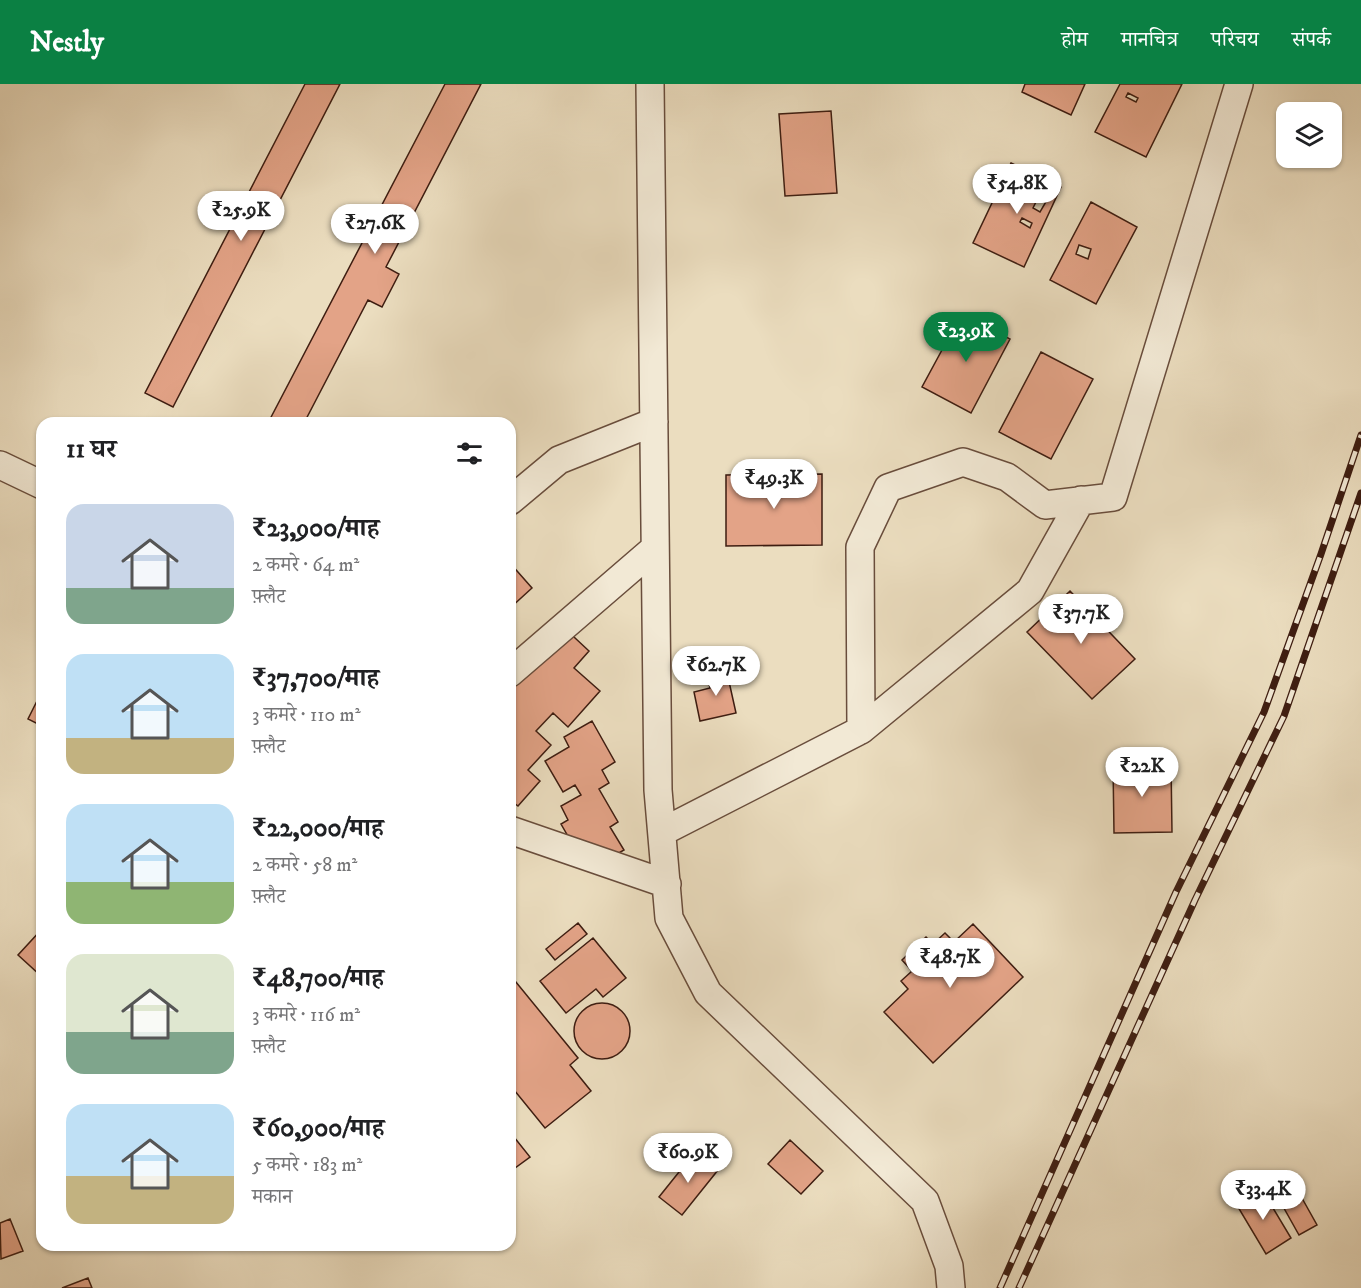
<!DOCTYPE html>
<html lang="hi">
<meta charset="utf-8">
<style>
body{margin:0;font-family:"IM FELL DW Pica","Noto Serif Devanagari",serif;background:#f6f6f6;color:#202124;height:100vh;display:flex;flex-direction:column;font-size:22px;white-space:nowrap}
*{box-sizing:border-box;margin:0}
p{font-size:20px;color:#757577}
.icon{flex:none;width:33px;height:33px;fill:none;stroke:currentColor;stroke-width:2;stroke-linecap:round;stroke-linejoin:round}
.map{position:relative;flex:1;overflow:hidden}
.details{position:absolute;left:36px;top:333px;width:480px;height:834px;display:flex;flex-direction:column;background:#fff;border-radius:18px;box-shadow:0 2px 4px #0004}
.details>*{flex:none}
.buttons{position:absolute;left:1276px;top:18px;display:grid;gap:12px}
.buttons a{display:grid;place-items:center;width:66px;height:66px;border-radius:12px;background:#fff;box-shadow:0 2px 4px #0004;font-size:30px}
.price{position:absolute;translate:-50% -51px;padding:0 14px;border-radius:21px;background:#fff;color:#222;font-size:20px;line-height:39px;filter:drop-shadow(0 2px 3px #0008)}
.price::after{content:'';position:absolute;left:50%;top:36px;width:18px;height:14px;margin-left:-9px;background:inherit;clip-path:polygon(0 0,100% 0,50% 100%)}
.price.on{background:#0b8043;color:#fff}
ul{padding:0;list-style:none}
li{display:flex;align-items:center;gap:18px;height:150px;padding:0 30px}
li span{display:grid;place-items:center;flex:none;width:168px;height:120px;border-radius:18px;color:#555}
li>.icon{margin-inline-start:auto}
span .icon{width:72px;height:72px;fill:#fffc;stroke-width:1}
li b{font-size:26px}
h2{display:flex;justify-content:space-between;align-items:center;height:72px;padding:0 30px;font-size:26px}
header{display:flex;align-items:center;gap:36px;box-sizing:border-box;height:84px;padding:0 30px;background:#0b8043;color:#fff}
header strong{font-size:28px}
nav{display:flex;gap:33px;margin-inline-start:auto;font-size:21px}
.map>svg:first-child{display:block}
.building{fill:#e3a387;stroke:#3e1d11;stroke-width:1.5;fill-rule:evenodd}
.lines{fill:none;stroke-linecap:round;stroke-linejoin:round}
.minor-casing{stroke:#694d3c;stroke-width:30}
.minor{stroke:#f2e9d5;stroke-width:27}
.rail-casing{stroke:#3e1d11;stroke-width:7}
.rail{stroke:#f2e9d5;stroke-width:4.5;stroke-dasharray:14;stroke-linecap:butt}
</style>
<header>
<strong>Nestly</strong>
<nav><a>होम</a><a>मानचित्र</a><a>परिचय</a><a>संपर्क</a></nav>
</header>
<div class="map">
<svg width="1361" height="1204" viewBox="0 0 1361 1204">
<rect width="100%" height="100%" fill="#ebddbf"/>
<filter id="stains"><feTurbulence type="fractalNoise" baseFrequency=".00333" numOctaves="4"/><feColorMatrix values="0 0 0 0 .2 0 0 0 0 .09 0 0 0 0 .02 0 0 0 .5 -.17"/></filter>
<radialGradient id="worn" r=".72"><stop offset=".6" stop-color="#630" stop-opacity="0"/><stop offset="1" stop-color="#630" stop-opacity=".3"/></radialGradient>
<path class="building" d="M305,0H340L173,323L145,309Z
M445,0H481L386,183L399,190L382,223L368,216L304,339H268Z
M1025,0H1085L1071,31L1022,8Z
M1120,0H1182L1146,73L1095,48ZM1128,9L1138,14L1136,18L1126,13Z
M831,27L837,109L785,112L779,30Z
M1011,79L1061,103L1024,183L973,159ZM1039,112L1047,116L1040,128L1033,124ZM1022,134L1032,139L1030,144L1020,138Z
M1091,118L1137,143L1096,220L1050,196ZM1079,161L1091,165L1088,175L1076,170Z
M962,229L1010,255L971,329L922,303Z
M1041,268L1093,295L1051,375L999,348Z
M822,390V461L726,462V391Z
M510,479L532,504L510,524Z
M1070,507L1135,575L1092,615L1027,548Z
M560,540L589,567L574,584L600,607L568,643L553,629L536,647L551,661L528,686L540,697L518,722L510,716V590Z
M726,584L736,629L700,637L694,608L710,604L707,589Z
M42,607V642L28,635Z
M592,637L615,678L602,686L609,699L599,705L618,738L610,743L624,766L588,787L561,740L568,736L561,722L581,711L575,701L563,708L545,677L569,663L564,653Z
M1171,679L1172,748L1114,749L1113,680Z
M578,839L587,850L555,876L546,865Z
M973,840L1023,893L933,979L884,928L908,905L901,897L912,887L902,876L926,853L933,860L945,849L954,858Z
M42,845V888L40,891L18,871Z
M593,854L626,894L603,913L596,905L566,929L540,897Z
M511,892L578,974L570,981L591,1007L545,1044L510,1001V893Z
M574 947a28 28 0 1 1 56 0a28 28 0 1 1-56 0Z
M510,1048L530,1073L515,1084L510,1078Z
M790,1056L823,1087L801,1110L768,1080Z
M695,1068L718,1086L682,1131L659,1113Z
M1289,1091L1317,1141L1299,1151L1271,1101Z
M1261,1104L1291,1154L1266,1170L1235,1118Z
M10,1135L23,1167L1,1175L0,1139Z
M88,1194L92,1204H62Z"/>
<g class="lines">
<defs>
<path id="minor" d="M650,0L658,706L669,834L708,909L925,1117L949,1182L951,1204
M0,381L42,401
M510,417L559,376L654,338
M510,589L655,464
M861,646L1030,507L1081,416
M510,746L667,800
M662,748L861,646L860,463L888,404L963,378L1007,393L1045,421L1113,413L1239,0"/>
</defs>
<use href="#minor" class="minor-casing"/>
<use href="#minor" class="minor"/>
<defs>
<path id="rail" d="M1000,1204L1176,808L1264,628L1321,470L1361,351
M1019,1204L1195,816L1284,632L1361,409"/>
</defs>
<use href="#rail" class="rail-casing"/>
<use href="#rail" class="rail"/>
</g>
<rect width="100%" height="100%" filter="url(#stains)"/>
<rect width="100%" height="100%" fill="url(#worn)"/>
</svg>
<div class="buttons">
<a><svg class="icon" aria-label="layers" viewBox="0 0 24 24"><path d="M12 4l9 5-9 5-9-5zM3 14l9 5 9-5"/></svg></a>
</div>
<b class="price" style="left:1017px;top:131px">₹54.8K</b>
<b class="price" style="left:241px;top:158px">₹25.9K</b>
<b class="price" style="left:375px;top:171px">₹27.6K</b>
<b class="price on" style="left:966px;top:279px">₹23.9K</b>
<b class="price" style="left:774px;top:426px">₹49.3K</b>
<b class="price" style="left:1081px;top:561px">₹37.7K</b>
<b class="price" style="left:716px;top:613px">₹62.7K</b>
<b class="price" style="left:1142px;top:714px">₹22K</b>
<b class="price" style="left:950px;top:905px">₹48.7K</b>
<b class="price" style="left:688px;top:1100px">₹60.9K</b>
<b class="price" style="left:1263px;top:1137px">₹33.4K</b>
<section class="details">
<h2>11 घर<svg class="icon" aria-label="filters" viewBox="0 0 24 24"><path d="M4 7h16M4 17h16"/><circle cx="9" cy="7" r="2"/><circle cx="15" cy="17" r="2"/></svg></h2>
<ul>
<li><span style="background:linear-gradient(#c9d6e8 70%,#7fa58c 0)"><svg class="icon" aria-label="home" viewBox="0 0 24 24"><path d="M3 11l9-7 9 7M6 9v11h12V9"/></svg></span><div><b>₹23,900/माह</b><p>2 कमरे · 64 m²</p><p>फ़्लैट</p></div></li>
<li><span style="background:linear-gradient(#bfe0f5 70%,#c2b280 0)"><svg class="icon" aria-label="home" viewBox="0 0 24 24"><path d="M3 11l9-7 9 7M6 9v11h12V9"/></svg></span><div><b>₹37,700/माह</b><p>3 कमरे · 110 m²</p><p>फ़्लैट</p></div></li>
<li><span style="background:linear-gradient(#bfe0f5 65%,#8fb573 0)"><svg class="icon" aria-label="home" viewBox="0 0 24 24"><path d="M3 11l9-7 9 7M6 9v11h12V9"/></svg></span><div><b>₹22,000/माह</b><p>2 कमरे · 58 m²</p><p>फ़्लैट</p></div></li>
<li><span style="background:linear-gradient(#dfe7d0 65%,#7fa58c 0)"><svg class="icon" aria-label="home" viewBox="0 0 24 24"><path d="M3 11l9-7 9 7M6 9v11h12V9"/></svg></span><div><b>₹48,700/माह</b><p>3 कमरे · 116 m²</p><p>फ़्लैट</p></div></li>
<li><span style="background:linear-gradient(#bfe0f5 60%,#c2b280 0)"><svg class="icon" aria-label="home" viewBox="0 0 24 24"><path d="M3 11l9-7 9 7M6 9v11h12V9"/></svg></span><div><b>₹60,900/माह</b><p>5 कमरे · 183 m²</p><p>मकान</p></div></li>
</ul>
</section>
</div>
